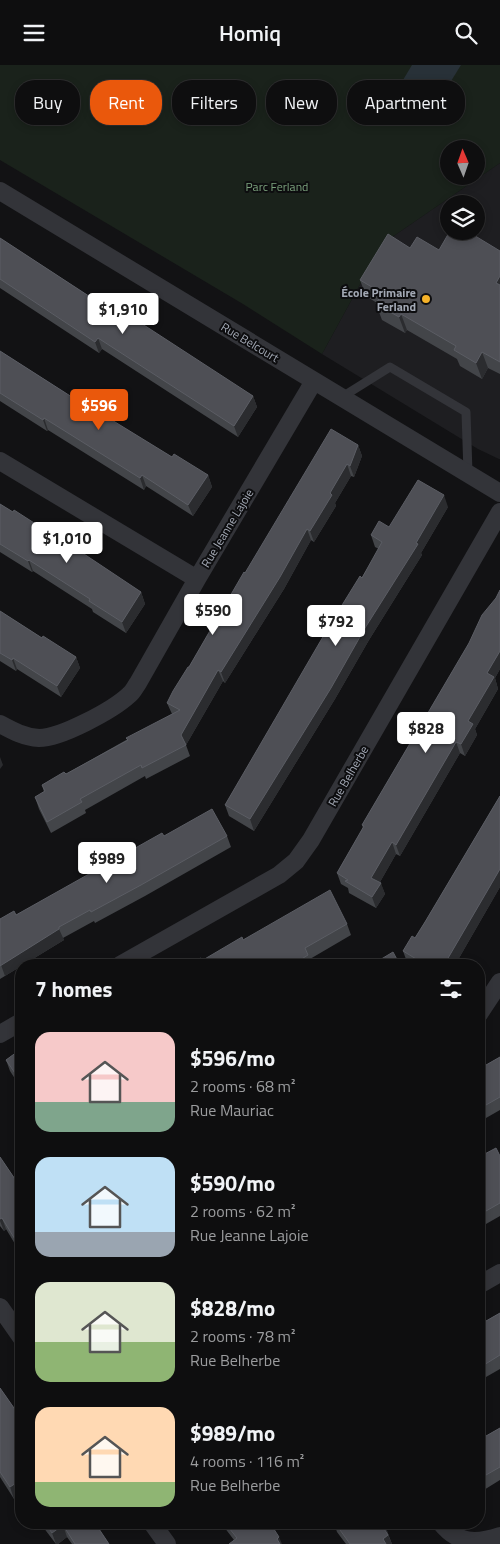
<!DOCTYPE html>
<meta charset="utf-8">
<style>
body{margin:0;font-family:"Titillium Web",sans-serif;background:#1c1c1d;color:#f1f3f6;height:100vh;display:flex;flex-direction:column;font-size:19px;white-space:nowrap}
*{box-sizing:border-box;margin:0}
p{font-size:16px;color:#9b9c9e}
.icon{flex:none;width:28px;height:28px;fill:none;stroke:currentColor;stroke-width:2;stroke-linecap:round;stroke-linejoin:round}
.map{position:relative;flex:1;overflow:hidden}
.panel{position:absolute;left:15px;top:894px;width:470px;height:570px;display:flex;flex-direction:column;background:#0e0e0f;border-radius:20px;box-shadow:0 2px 8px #0003,0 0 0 1px #2e2e2f}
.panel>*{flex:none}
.hud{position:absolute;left:15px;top:15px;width:470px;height:45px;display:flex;gap:10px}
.needle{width:32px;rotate:358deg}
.buttons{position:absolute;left:440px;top:75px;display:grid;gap:10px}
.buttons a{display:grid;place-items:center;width:45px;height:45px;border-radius:50%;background:#0e0e0f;box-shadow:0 2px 8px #0003,0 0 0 1px #2e2e2f;font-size:25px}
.price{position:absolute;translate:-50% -42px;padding:0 11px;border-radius:5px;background:#fff;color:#222;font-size:16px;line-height:32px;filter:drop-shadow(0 1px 2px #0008)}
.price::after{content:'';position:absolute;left:50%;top:30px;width:15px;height:11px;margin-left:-8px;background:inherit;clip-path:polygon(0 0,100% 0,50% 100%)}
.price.current{background:#ea580c;color:#fff}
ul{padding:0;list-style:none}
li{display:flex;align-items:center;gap:15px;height:125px;padding:0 20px}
li span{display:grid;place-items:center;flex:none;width:140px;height:100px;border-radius:15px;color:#555}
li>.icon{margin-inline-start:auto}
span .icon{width:60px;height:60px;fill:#fffc;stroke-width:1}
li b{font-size:21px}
h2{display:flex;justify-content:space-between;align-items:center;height:60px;padding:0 20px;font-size:21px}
.chip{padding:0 18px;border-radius:20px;background:#0e0e0f;box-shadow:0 2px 8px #0003,0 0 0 1px #2e2e2f;font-size:18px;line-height:45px}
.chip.current{background:#ea580c;color:#fff}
header{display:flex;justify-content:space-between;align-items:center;height:65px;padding:0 20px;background:#0e0e0f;font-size:22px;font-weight:600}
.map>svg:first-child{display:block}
.built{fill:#1e1e21;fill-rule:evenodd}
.green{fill:#1a221b;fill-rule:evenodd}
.water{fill:#283138}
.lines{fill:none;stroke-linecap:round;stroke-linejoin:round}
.lane{stroke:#333439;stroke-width:9}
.street{stroke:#333439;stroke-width:18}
.wall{fill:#434549}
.shaded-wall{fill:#2b2c2f}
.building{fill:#4e4f55;stroke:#5b5d64}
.poi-dot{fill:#f5b229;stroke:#0d0d0f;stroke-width:2}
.labels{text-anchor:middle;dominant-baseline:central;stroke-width:4;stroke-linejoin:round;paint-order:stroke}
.park-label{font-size:12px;fill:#7aa07c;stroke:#0d0d0f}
.poi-label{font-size:12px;font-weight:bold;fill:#a3a9b5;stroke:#0d0d0f;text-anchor:end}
.street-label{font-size:12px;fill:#a3a9b5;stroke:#0d0d0f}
</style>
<header><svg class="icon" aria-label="menu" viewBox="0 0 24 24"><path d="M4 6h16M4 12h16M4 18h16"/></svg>Homiq<svg class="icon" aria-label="search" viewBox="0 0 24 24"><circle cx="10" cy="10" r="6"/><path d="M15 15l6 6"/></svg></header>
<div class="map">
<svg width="500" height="1479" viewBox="0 0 500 1479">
<rect width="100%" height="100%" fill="#121214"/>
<path class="built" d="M500,98V394H499L478,384L322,289L382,179ZM449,139H476V166H449Z"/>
<path class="green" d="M0,0H500V98L382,179L322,289L243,239L0,95ZM449,84H476V111H449Z"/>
<path class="water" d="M412,0H461L435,42L400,20Z"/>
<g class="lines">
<path class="lane" d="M342,332L390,302L466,347L468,408"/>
<path class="street" d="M0,126L500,428
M0,396L197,514
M0,659C13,666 24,672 39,673C61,673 113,645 129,630C133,627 135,622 138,618L197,514L314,316
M120,900L279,810L296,796L311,775L500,447
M479,949L500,917
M0,969L21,957
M479,1220L500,1208
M0,1242L21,1272
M152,1458L167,1479
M441,1458C458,1479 476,1479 500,1471"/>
</g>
<path class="wall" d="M0,173L127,256L253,331L257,342L238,372L102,284L99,288L0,223Z
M410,183L439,185L500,186V309L488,303L482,314L460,301L457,294L407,265L405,268L382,255L376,239L377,238L366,231L360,215Z
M0,286L75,334L172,392L208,410L212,422L193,451L146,421L144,425L48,365L47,366L0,336Z
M358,380L362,391L354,412L351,411L335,438L336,441L314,477L311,475L284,524L225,618L223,616L186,680L190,691L146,714L145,711L85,745L86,748L51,768L39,744L35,732L44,727L42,720L66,709L172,649L167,638L189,602L245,508Z
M0,439L141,527L145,539L126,568L93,547L92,544L33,506L32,507L0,487Z
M448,442L421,488L422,490L369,575L335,634L254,766L229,751L225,740L379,484L375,482L371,470L389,462Z
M500,525V604L495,613L498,624L475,664L477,670L465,691L460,688L400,791L396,789L380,817L385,829L376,843L349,828L348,823L341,819L337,808L363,763L362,760L496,533Z
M0,546L42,573L76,592L80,603L61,632L17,604L16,606L0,596Z
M500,731V822L455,900H412L407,897L403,886L415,873L425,857Z
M164,771H227L231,782L145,831L95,858L94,856L63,873L64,875L0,914V854L16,850Z
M347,859L351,870L310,894L312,900H188L203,895L243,875Z
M21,984V1023L10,1006L6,995Z
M500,992V1045L479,1057V1004Z
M500,1091V1151L479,1163L480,1165L479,1166V1105L482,1103L479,1094Z
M0,1092L21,1123V1189L6,1164L4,1166L0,1161Z
M500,1248V1304L479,1316V1260Z
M0,1323L21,1353V1431V1430L14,1434L0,1412Z
M500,1363V1415L479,1428V1375Z
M40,1458H95L109,1479H72L67,1472L58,1479H56Z
M221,1458H270L234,1475Z
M334,1458H384L392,1479H346L337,1467Z"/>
<path class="shaded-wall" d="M500,211V228L496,218Z
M401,249L407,265L405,268L399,252Z
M98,273L102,284L99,288L95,277Z
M482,287L488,303L482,314L476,298Z
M253,331L257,342L238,372L234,361Z
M44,353L48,365L47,366L43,355Z
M358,380L362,391L354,412L350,401Z
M347,399L351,411L335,438L336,441L314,477L310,466L330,428Z
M142,410L146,421L144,425L140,413Z
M208,410L212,422L193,451L188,440Z
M444,430L448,442L421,488L422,490L369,575L335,634L254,766L250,754Z
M307,464L311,475L284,524L225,618L221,607Z
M29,495L33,506L32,507L28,496Z
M141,527L145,539L126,568L122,557Z
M500,586V604L495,613L498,624L475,664L477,670L465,691L461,679L468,656L487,608Z
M76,592L80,603L61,632L57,621Z
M13,593L17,604L16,606L12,595Z
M218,605L223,616L186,680L181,670Z
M456,677L460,688L400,791L396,780Z
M0,692L3,700L0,704Z
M392,777L396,789L376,824L371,813Z
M500,804V822L455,900H444Z
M381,818L385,829L376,843L372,832Z
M59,864L64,875L23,900H21V901L5,911L1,900Z
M2,1153L6,1164L4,1166L0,1156V1154Z
M16,1418L21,1430L14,1434L10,1422Z
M212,1458H221L214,1462Z
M382,1458H384L388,1468L385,1471L381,1459Z
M63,1460L67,1472L58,1479H56L52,1468Z
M388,1470L392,1479H385L383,1474Z
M279,1472L282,1479H278L277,1474Z"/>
<path class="building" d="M450,166H467L500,186V211L496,218L500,220V297L482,287L476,298L454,285L456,281L401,249L399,252L376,239L382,228L360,215L388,169L410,183L417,172L439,185Z
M0,173L127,256L130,251L253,331L234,361L98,273L95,277L0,214Z
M0,286L75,334L76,333L172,392L174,389L208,410L188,440L142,410L140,413L44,353L43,355L0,328Z
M331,364L358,380L350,401L347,399L330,428L332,430L310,466L307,464L280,512L221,607L218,605L181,670L186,680L142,703L141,700L80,734L82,737L47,757L35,732L45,726L42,720L64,707L66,709L128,675L126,673L180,645L167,638L173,626L188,602H189L244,507L245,508Z
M418,415L444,430L416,478L418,479L365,563L331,623L250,754L225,740L331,558L360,511L362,513L382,477L371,470L379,456L389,462Z
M0,439L13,447L14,445L59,474L60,473L141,527L122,557L89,536L90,534L29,495L28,496L0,479Z
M500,525V586L487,608L494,612L468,656L473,659L461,679L456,677L396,780L392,777L371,813L381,818L372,832L345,816L348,815L337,808L364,761L362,760L469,578L482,550L496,533Z
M0,546L42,573L43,571L76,592L57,621L13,593L12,595L0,588Z
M500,731V804L444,900H426L403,886L412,871L415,873L425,857Z
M212,744L227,771L141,820L91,847L90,845L59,862V864L0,901V854L14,846L16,850L162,768L164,771Z
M330,825L347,859L305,883L308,890L292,900H188L201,893L203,895L242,872L243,875Z
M393,887L400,900H380L378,896Z
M21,984V1017L6,995Z
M500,992V1032L479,1044V1004Z
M496,1083L500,1091V1138L479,1150V1105L484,1102L479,1094V1092Z
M0,1092L21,1123V1184L2,1153L0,1154Z
M500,1248V1290L479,1303V1260Z
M0,1323L21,1353V1425L16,1418L10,1422L0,1407Z
M500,1363V1402L479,1414V1375Z
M45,1458H95L109,1479H75L63,1460L52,1468Z
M225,1458H270L279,1472L277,1474L280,1479H229L237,1473Z
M335,1458H382L381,1459L388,1470L383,1474L386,1479H350Z"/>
<circle class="poi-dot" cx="426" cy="234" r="5"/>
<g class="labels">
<g class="park-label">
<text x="277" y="121">Parc Ferland</text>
</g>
<g class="poi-label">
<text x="416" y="227">École Primaire<tspan x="416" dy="14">Ferland</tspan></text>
</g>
<g class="street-label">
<text transform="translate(250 277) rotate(31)">Rue Belcourt</text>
<text transform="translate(227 463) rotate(-59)">Rue Jeanne Lajoie</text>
<text transform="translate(348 711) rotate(-60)">Rue Belherbe</text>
</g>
</g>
</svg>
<div class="buttons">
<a><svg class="needle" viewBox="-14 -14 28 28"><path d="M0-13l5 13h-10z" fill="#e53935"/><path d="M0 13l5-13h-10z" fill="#9b9c9e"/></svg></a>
<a><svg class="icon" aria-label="layers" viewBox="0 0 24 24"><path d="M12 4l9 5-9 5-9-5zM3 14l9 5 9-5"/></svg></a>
</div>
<b class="price" style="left:123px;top:270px">$1,910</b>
<b class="price current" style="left:99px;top:366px">$596</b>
<b class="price" style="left:67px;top:499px">$1,010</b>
<b class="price" style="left:213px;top:571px">$590</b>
<b class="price" style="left:336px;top:582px">$792</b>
<b class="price" style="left:426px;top:689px">$828</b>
<b class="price" style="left:107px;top:819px">$989</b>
<div class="hud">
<a class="chip">Buy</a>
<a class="chip current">Rent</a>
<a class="chip">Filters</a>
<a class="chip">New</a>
<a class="chip">Apartment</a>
</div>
<section class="panel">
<h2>7 homes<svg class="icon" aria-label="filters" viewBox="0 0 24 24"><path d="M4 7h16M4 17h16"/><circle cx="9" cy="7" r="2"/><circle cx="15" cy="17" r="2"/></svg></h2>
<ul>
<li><span style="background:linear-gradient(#f6c9c9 70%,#7fa58c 0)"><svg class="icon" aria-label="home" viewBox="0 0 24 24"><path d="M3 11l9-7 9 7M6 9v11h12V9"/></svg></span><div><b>$596/mo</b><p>2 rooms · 68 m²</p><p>Rue Mauriac</p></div></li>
<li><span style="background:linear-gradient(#bfe0f5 75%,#9aa5b1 0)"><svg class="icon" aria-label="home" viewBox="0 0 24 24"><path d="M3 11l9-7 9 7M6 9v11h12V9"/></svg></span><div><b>$590/mo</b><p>2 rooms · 62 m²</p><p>Rue Jeanne Lajoie</p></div></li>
<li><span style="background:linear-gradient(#dfe7d0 60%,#8fb573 0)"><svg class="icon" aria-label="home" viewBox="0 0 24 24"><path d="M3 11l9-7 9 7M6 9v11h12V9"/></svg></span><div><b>$828/mo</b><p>2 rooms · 78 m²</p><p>Rue Belherbe</p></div></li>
<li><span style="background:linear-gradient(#ffd9b3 75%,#8fb573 0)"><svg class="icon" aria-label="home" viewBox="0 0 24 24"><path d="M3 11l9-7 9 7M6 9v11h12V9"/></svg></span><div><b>$989/mo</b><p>4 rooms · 116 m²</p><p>Rue Belherbe</p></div></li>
</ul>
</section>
</div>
